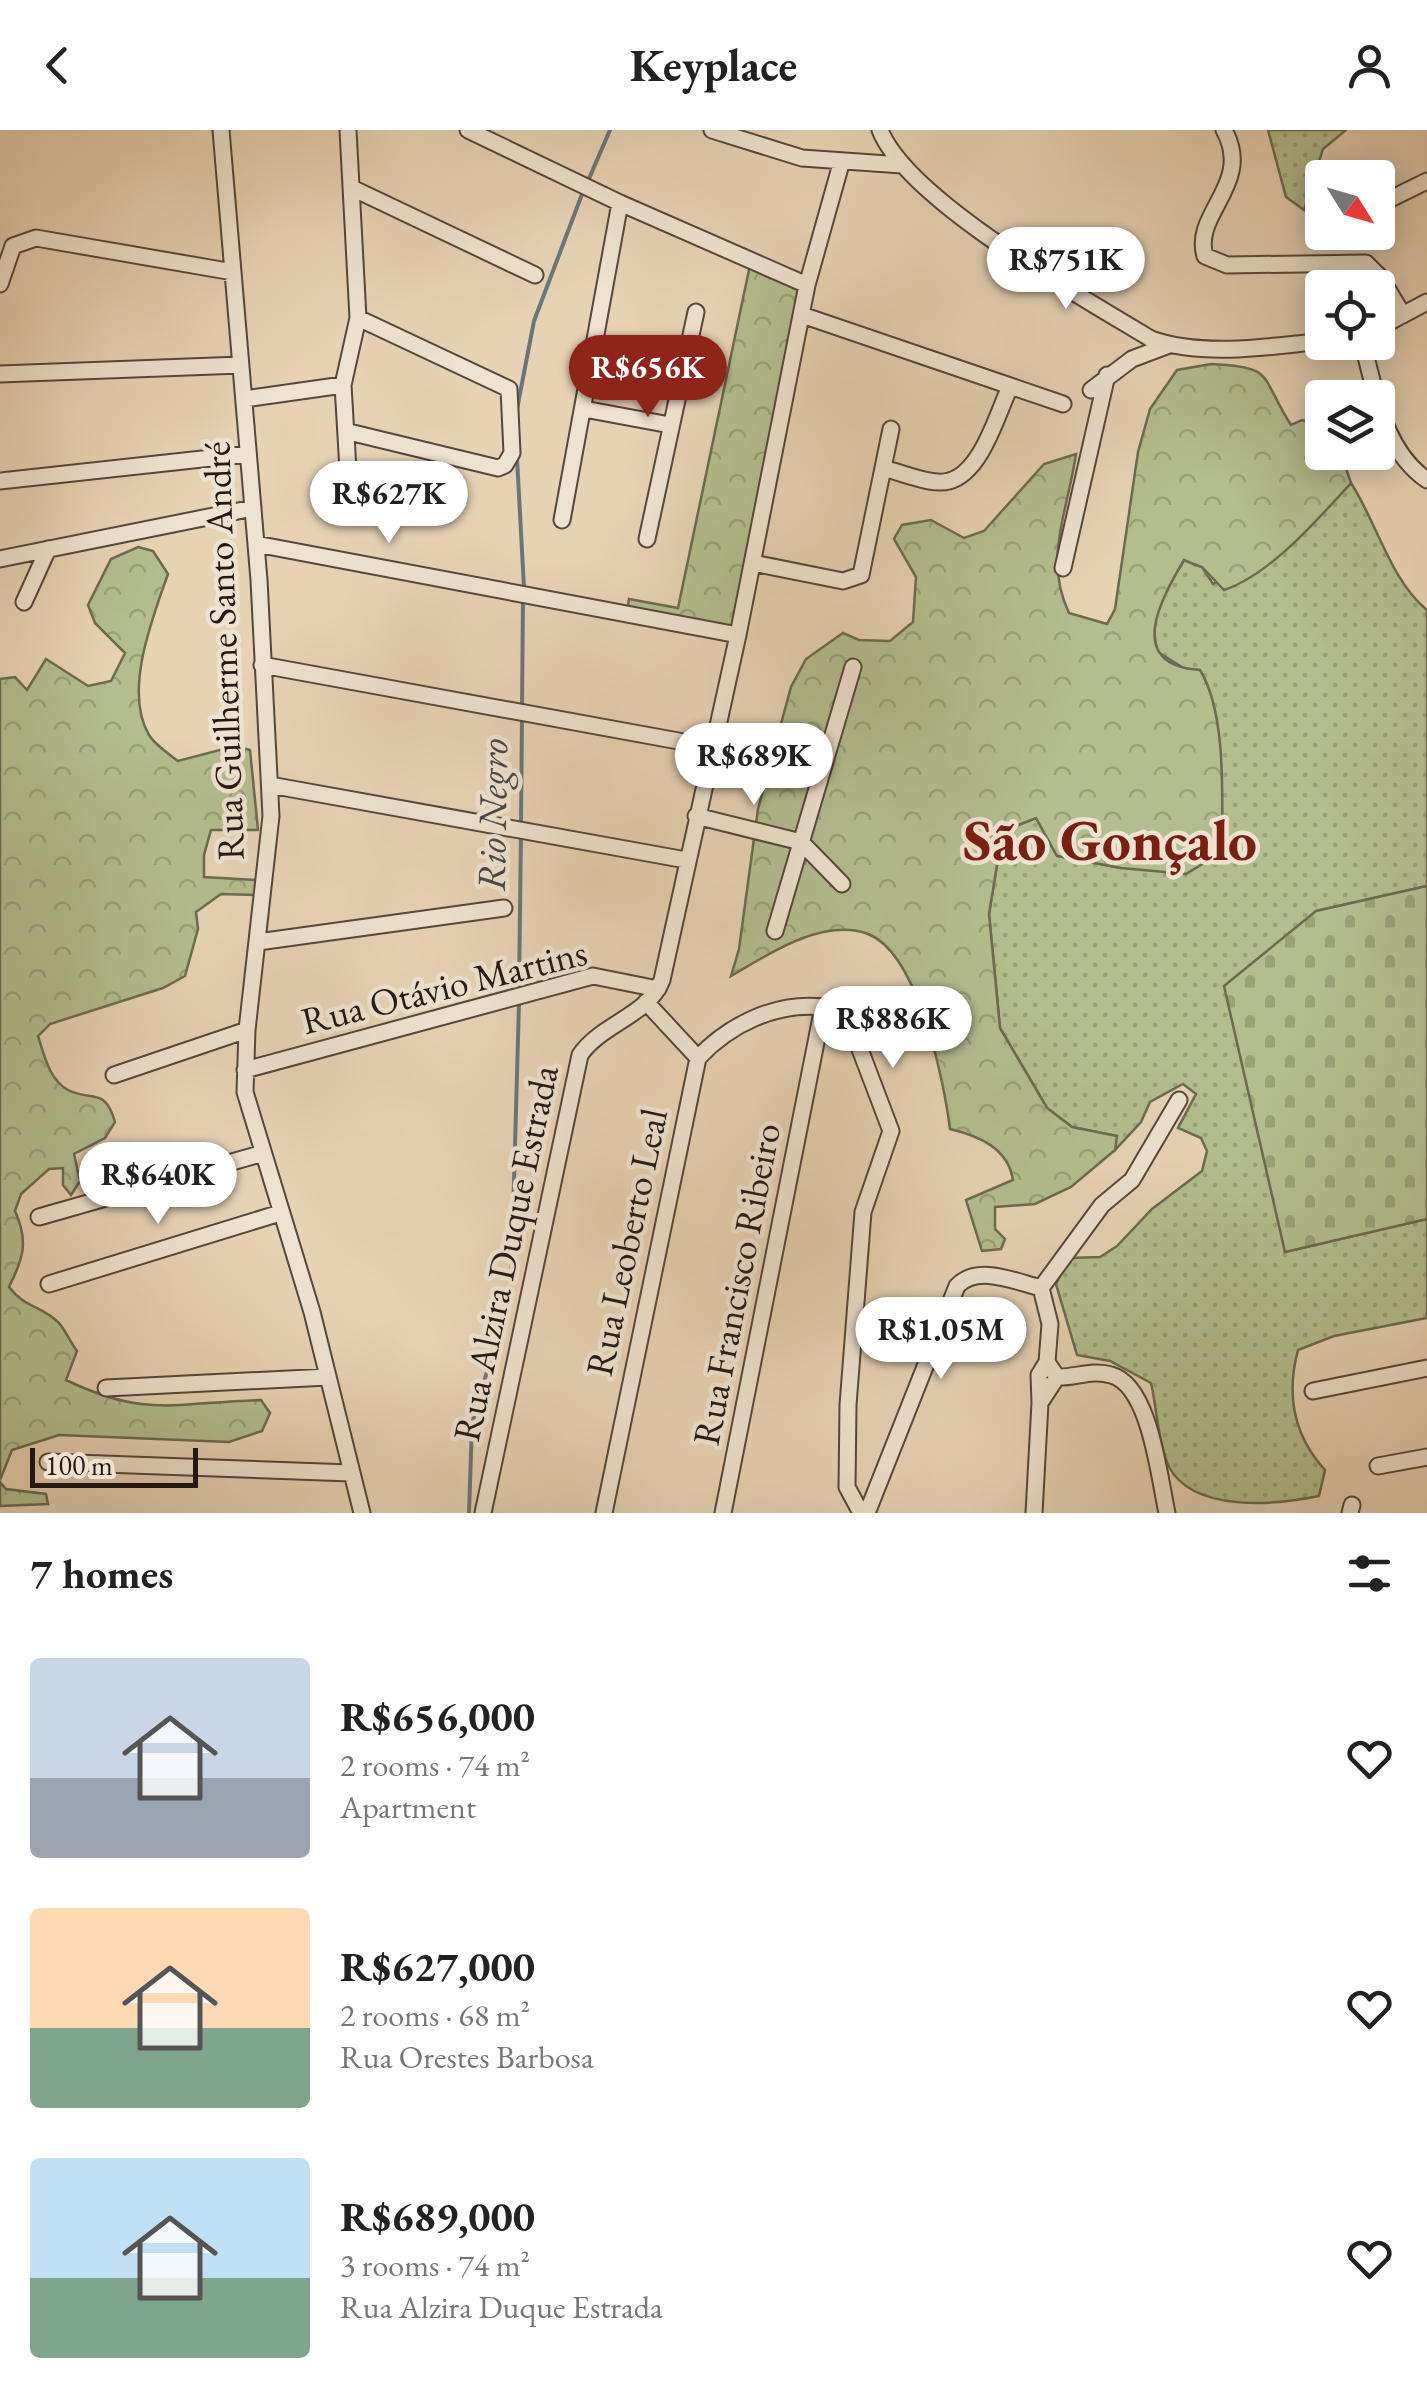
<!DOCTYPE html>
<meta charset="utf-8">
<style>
body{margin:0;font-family:"EB Garamond",serif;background:#f6f6f6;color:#222;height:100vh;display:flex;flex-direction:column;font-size:38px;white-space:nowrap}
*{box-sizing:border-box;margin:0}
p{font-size:32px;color:#767676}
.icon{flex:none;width:55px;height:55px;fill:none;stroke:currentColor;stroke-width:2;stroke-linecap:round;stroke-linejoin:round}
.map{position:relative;height:1383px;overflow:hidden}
.sheet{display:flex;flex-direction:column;background:#fff;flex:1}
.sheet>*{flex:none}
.needle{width:65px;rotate:127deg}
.tools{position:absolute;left:1305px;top:30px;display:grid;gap:20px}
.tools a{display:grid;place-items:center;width:90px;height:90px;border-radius:10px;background:#fff;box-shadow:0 5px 25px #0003;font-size:50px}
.scale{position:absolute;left:30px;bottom:25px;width:168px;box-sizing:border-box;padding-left:10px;border:5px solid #251813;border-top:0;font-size:28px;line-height:35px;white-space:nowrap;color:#251813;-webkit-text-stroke:8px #efe2ce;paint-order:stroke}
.price{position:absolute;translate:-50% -85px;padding:0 22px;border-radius:35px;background:#fff;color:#222;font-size:32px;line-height:65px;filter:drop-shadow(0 2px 5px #0008)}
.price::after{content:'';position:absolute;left:50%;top:60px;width:30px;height:22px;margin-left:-15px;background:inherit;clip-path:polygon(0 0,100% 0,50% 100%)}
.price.on{background:#8f2418;color:#fff}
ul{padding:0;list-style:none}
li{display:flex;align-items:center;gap:30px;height:250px;padding:0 30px}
li span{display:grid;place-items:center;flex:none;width:280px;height:200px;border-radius:10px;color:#555}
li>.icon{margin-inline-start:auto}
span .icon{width:120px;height:120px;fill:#fffc;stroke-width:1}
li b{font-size:42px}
h2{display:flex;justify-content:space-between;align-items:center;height:120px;padding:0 30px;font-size:42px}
header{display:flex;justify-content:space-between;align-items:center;height:130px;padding:0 30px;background:#fff;font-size:45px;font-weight:700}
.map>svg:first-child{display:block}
.grass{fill:url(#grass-dots);stroke:#6c6a51;stroke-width:2.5}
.forest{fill:url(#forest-crowns);stroke:#6c6a51;stroke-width:2.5}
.cemetery{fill:url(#cemetery-stones);stroke:#6c6a51;stroke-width:2.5}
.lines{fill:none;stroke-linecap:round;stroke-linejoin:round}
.stream{stroke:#6d7677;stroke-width:4}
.minor-casing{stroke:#56463b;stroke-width:19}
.minor{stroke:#efe2ce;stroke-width:15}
.labels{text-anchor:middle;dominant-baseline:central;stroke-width:9;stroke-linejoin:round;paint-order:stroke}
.street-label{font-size:38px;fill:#251813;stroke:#efe2ce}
.water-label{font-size:40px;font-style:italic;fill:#494745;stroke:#efe2ce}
.town-label{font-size:58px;font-weight:bold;fill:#7a1f14;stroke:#efe2ce}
</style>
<header><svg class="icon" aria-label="back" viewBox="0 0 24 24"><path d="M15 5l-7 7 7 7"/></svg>Keyplace<svg class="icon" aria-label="person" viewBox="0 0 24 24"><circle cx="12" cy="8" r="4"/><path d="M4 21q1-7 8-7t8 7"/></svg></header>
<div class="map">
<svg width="1427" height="1383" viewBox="0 0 1427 1383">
<defs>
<pattern id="grass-dots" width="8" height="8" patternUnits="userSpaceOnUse" patternTransform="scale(2.5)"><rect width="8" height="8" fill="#b3bd8f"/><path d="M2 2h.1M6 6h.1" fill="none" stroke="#9aa27a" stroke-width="1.8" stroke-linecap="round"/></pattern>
<pattern id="forest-crowns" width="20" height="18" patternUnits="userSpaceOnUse" patternTransform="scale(2.5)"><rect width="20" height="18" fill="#b3bd8f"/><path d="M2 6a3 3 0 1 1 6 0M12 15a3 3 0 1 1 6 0" fill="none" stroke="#9aa27a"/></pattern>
<pattern id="cemetery-stones" width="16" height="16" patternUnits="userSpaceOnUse" patternTransform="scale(2.5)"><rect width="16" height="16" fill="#b3bd8f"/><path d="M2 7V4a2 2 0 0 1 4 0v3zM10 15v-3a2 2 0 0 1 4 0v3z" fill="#9aa27a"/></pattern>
</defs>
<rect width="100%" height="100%" fill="#e7d2b4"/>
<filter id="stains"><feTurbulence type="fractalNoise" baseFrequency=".002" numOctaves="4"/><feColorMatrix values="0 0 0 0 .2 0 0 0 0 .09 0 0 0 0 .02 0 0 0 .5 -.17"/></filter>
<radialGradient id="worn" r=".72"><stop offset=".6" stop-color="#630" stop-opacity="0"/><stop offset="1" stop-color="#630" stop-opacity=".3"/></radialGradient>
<path class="grass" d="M1268,0H1346L1323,19L1304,80L1286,67Z
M1351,353C1377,393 1391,451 1427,480V756L1316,781L1285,1122L1427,1089V1188L1334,1206L1298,1220C1286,1265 1293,1305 1325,1340L1319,1366C1275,1375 1194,1383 1169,1337C1158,1313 1157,1279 1151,1253L1110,1231L1077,1225L1056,1154L1069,1128L1100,1127L1117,1116L1152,1079L1202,1041L1207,1021L1201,1008L1178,998L1196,964L1183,954L1150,972L1141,992L1115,1020L1116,1006L1072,997L1047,978L1000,898L989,784L999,722L1018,695L1036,688L1057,726L1121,738L1222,722L1218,638L1185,539L1158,522C1146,488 1167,459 1184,430L1202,437L1213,454L1283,421Z"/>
<path class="forest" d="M750,135L802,157L735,500L627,481L629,469L678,478Z
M1211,234C1276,237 1259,245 1291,295L1302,290L1322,296V322L1341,323L1351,353C1318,389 1270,445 1224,460L1202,437L1184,430C1161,469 1124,535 1200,540C1227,584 1222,669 1222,722L1186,744L1121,738L1057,726L1036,688L1018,695L999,723L989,784L1000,898L1047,978L1072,997L1117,1006L1115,1020L1071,1057L1035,1074L995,1077V1099L1005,1109L1001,1119L982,1121L966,1070L1013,1050C1008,1018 979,1006 950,999C944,951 918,823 868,804C823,787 767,825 731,846L739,819L758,679L791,557L806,529L843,503L859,510L890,511L913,492L916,447L894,409L902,395L931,390L964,408L984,401L1044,334L1076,324C1068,380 1043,429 1069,483L1107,494L1115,479L1138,322L1150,279L1177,240Z
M138,417L153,421L168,444C153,487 123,561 149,605C155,615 169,624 178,631L235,616L250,620L258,700H211L204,725V747L256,750L255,765L221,764L196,782L198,799L185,846L163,858L50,894L38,906C44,924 49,950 68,960C91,972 105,956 115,992L105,1008L74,1024L80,1051L71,1065L63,1055V1038L49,1039L21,1064L15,1081C29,1112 23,1129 9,1157C25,1178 40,1175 58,1192C65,1199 70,1212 77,1221L66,1250C147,1289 177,1272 261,1270L270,1283L262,1301L229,1312L59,1305L12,1320L0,1350V549L15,547L27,560L46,529L88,556L111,551L125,523L95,493L88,475L111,429Z
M0,1352L6,1359L46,1364L48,1374L0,1376Z"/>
<path class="cemetery" d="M1427,756V1089L1285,1122L1224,856L1316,781Z"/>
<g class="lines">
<path class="stream" d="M588,51L610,0
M517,279L534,191L584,59
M517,328L524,458
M522,578L523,468
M521,693L522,588
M519,858L521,703
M469,1383L472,1294L511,1158L519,873"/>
<defs>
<path id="minor" d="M221,0L259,450L271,686L247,900L245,962L312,1182L362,1383
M348,0L358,188L343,255L348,340
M468,0L620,73L807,155
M712,0L802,28L902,35
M880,0C908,71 1084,168 1151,209C1201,227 1270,217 1322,211
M1224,0C1254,54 1192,83 1205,126L1227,135L1366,133L1381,148L1403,185
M352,58L535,145
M1378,75L1427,51
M0,154L13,116L36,108L233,142
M802,185L1063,274
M1378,198L1427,172
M1362,212C1376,261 1383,320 1427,350
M0,244L241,235
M1091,260L1132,229L1169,215
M244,269L343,255
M584,279L670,295
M349,302L498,338L505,335L512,323L509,259L358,188
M886,339C903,343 933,356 949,351C981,343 997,285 1009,259
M0,351L248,324
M562,390L620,73
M647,409L696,182
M256,414L738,505
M0,429L253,378
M753,433L843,451L861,445L891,299
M1063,438L1107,245
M24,472L48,419
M262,535L711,617
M270,655L686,730
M696,686L801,712L842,754
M775,801L853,537
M258,812L504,778
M646,872L698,928
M698,928C730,894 776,872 823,877L836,883L858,914L891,1001L863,1082L848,1275L847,1357L861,1383
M245,940L593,846L658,859
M114,945L247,900
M39,1087L260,1024
M49,1154L280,1083
M1057,1247C1075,1248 1092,1239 1111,1245C1150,1255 1159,1347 1167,1383
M106,1258L328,1247
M1313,1261L1427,1238
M1040,1273L1039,1245L1047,1232
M48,1332L351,1343
M1378,1336L1427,1327
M483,1383L580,925C601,894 649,885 662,850L738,505L807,155L841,34
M604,1383L698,928
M723,1383L823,877
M867,1383L957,1156C978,1134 1016,1152 1041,1158
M1034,1383L1040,1273L1057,1247L1047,1232L1050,1194L1041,1158L1102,1075L1132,1050L1179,970
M1350,1383L1352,1375"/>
</defs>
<use href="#minor" class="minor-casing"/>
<use href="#minor" class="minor"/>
</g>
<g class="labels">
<g class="street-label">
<text transform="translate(223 521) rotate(-92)">Rua Guilherme Santo André</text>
<text transform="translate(444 856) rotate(-14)">Rua Otávio Martins</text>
<text transform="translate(626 1112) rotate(-78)">Rua Leoberto Leal</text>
<text transform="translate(505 1123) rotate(-78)">Rua Alzira Duque Estrada</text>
<text transform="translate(736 1154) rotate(-79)">Rua Francisco Ribeiro</text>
</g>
<g class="water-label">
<text transform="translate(492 685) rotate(-89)">Rio Negro</text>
</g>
<g class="town-label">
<text x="1110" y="709">São Gonçalo</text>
</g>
</g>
<rect width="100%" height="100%" filter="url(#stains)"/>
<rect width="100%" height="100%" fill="url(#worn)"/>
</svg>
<div class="tools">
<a><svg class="needle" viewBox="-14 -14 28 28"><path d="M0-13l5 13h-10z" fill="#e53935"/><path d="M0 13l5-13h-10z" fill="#767676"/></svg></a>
<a><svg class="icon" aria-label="locate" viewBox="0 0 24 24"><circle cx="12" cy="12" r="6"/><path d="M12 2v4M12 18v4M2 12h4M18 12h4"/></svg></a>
<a><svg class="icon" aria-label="layers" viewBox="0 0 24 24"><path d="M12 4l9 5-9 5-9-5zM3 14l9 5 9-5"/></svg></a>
</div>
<div class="scale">100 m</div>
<b class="price" style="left:1066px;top:182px">R$751K</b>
<b class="price on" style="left:648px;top:290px">R$656K</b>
<b class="price" style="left:389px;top:416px">R$627K</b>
<b class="price" style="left:754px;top:678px">R$689K</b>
<b class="price" style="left:893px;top:941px">R$886K</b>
<b class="price" style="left:158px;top:1097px">R$640K</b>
<b class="price" style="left:941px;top:1252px">R$1.05M</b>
</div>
<section class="sheet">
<h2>7 homes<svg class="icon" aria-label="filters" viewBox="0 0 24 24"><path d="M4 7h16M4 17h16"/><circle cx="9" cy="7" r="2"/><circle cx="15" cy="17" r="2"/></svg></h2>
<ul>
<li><span style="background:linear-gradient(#c9d6e8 60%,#9aa5b1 0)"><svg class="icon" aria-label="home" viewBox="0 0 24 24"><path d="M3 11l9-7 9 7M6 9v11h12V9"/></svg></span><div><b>R$656,000</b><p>2 rooms · 74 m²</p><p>Apartment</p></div><svg class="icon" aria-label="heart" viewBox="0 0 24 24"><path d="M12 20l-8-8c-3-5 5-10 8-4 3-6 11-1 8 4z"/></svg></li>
<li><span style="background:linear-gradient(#ffd9b3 60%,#7fa58c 0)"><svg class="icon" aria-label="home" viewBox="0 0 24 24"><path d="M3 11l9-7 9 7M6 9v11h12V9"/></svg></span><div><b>R$627,000</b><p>2 rooms · 68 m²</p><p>Rua Orestes Barbosa</p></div><svg class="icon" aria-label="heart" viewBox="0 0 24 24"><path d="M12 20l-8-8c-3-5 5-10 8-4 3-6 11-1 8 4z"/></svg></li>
<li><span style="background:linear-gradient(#bfe0f5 60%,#7fa58c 0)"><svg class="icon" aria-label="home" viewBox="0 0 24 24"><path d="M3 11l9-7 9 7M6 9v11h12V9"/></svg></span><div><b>R$689,000</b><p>3 rooms · 74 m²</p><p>Rua Alzira Duque Estrada</p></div><svg class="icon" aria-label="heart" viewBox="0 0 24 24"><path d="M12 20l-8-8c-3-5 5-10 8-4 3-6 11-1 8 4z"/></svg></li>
</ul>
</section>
